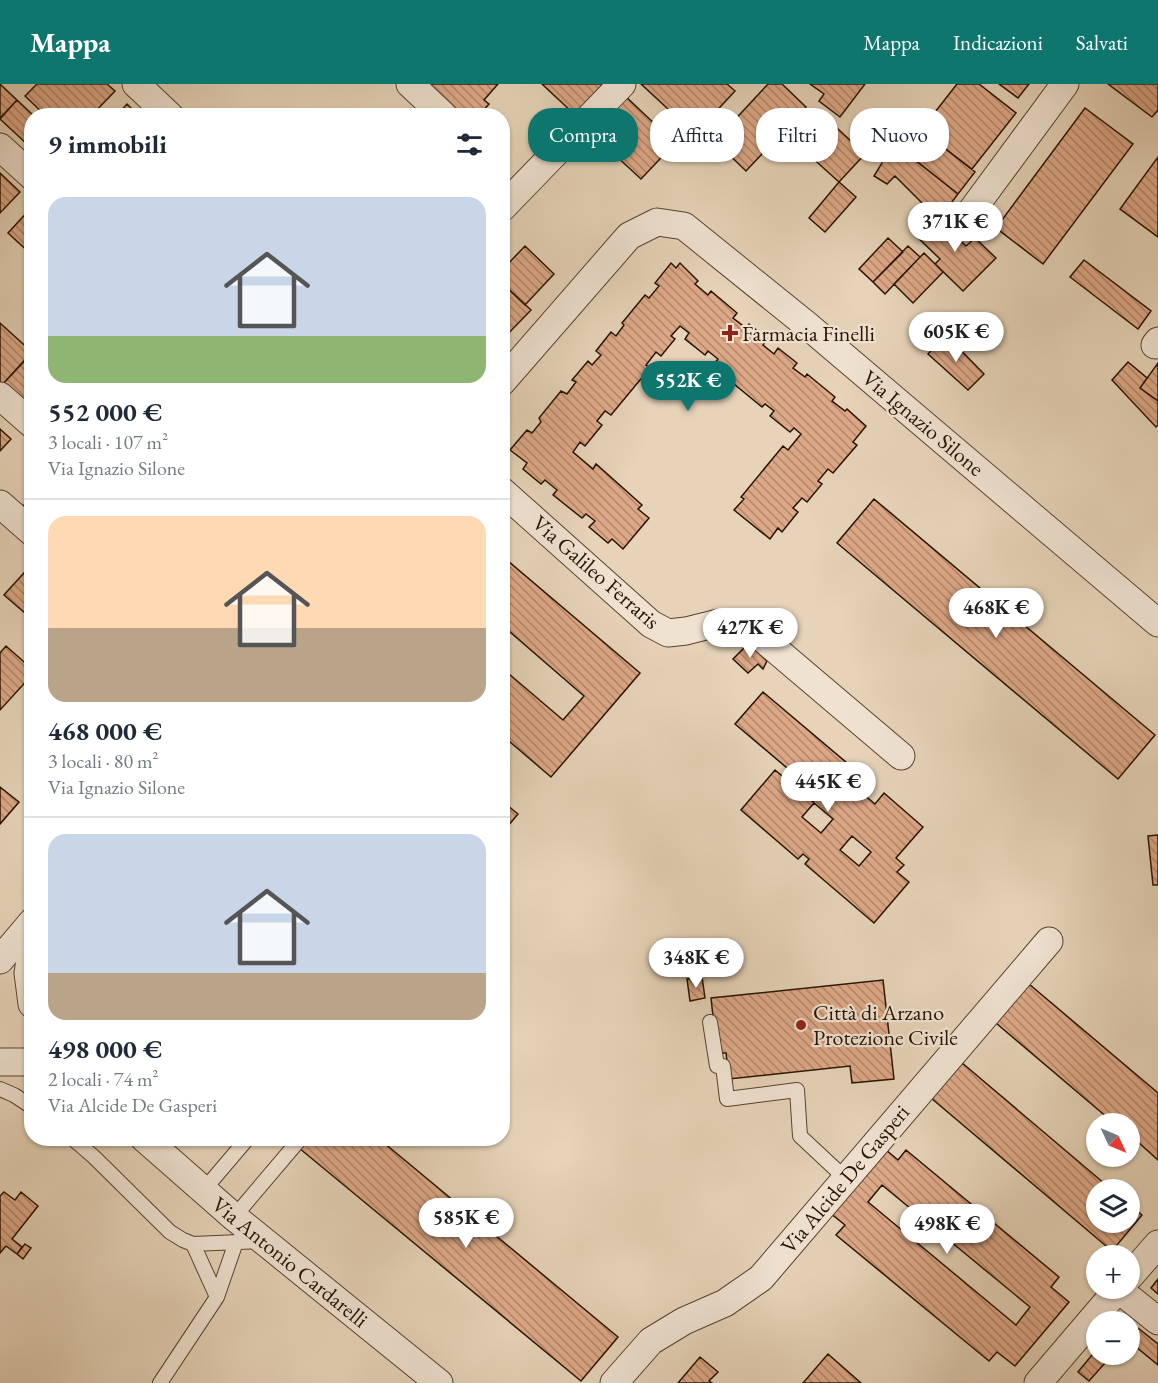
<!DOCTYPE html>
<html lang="it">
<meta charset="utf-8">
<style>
body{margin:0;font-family:"EB Garamond",serif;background:#f2f2f3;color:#1f2937;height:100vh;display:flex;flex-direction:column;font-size:22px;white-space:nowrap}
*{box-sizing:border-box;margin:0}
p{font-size:20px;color:#747a83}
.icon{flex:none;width:33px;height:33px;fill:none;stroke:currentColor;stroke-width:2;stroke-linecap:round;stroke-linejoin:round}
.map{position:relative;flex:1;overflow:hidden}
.sheet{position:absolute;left:24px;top:24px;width:486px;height:1038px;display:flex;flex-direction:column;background:#fff;border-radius:24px;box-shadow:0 2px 4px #0004}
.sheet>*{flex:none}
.hud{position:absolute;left:528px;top:24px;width:540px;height:54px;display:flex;gap:12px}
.needle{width:39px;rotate:134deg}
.buttons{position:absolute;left:1086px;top:1029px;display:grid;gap:12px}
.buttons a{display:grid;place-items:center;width:54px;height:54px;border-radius:50%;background:#fff;box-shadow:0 2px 4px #0004;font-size:30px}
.price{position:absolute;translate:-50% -51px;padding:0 14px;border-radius:21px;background:#fff;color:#222;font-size:20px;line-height:39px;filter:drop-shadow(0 2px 3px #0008)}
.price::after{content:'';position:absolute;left:50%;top:36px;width:18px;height:14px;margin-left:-9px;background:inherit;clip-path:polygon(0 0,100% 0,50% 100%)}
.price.active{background:#0f766e;color:#fff}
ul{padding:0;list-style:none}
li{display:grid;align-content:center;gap:12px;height:318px;padding:0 24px}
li+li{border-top:2px solid #e0e1e3}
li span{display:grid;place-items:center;height:186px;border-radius:18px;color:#555}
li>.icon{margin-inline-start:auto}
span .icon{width:108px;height:108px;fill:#fffc;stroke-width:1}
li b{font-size:26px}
h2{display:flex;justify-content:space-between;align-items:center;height:72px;padding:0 24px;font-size:26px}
.chip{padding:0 21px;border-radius:24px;background:#fff;box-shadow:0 2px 4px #0004;font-size:21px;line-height:54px}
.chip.active{background:#0f766e;color:#fff}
header{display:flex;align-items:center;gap:36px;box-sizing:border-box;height:84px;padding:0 30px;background:#0f766e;color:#fff}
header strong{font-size:28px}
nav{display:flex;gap:33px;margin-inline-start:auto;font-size:21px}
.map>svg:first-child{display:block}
.building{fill:url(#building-back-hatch);stroke:#281201;stroke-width:1.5;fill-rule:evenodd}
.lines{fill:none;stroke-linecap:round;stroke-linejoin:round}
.lane-casing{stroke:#58422f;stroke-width:16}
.street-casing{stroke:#58422f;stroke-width:29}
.lane{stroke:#efe2d1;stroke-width:14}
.street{stroke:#efe2d1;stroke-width:27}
.poi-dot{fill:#8f2418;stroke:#efe2d1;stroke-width:2}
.labels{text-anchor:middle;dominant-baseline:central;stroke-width:4.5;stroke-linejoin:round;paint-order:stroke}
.poi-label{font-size:22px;fill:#281201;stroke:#efe2d1;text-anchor:start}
.street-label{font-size:22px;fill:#281201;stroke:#efe2d1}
</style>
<header>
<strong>Mappa</strong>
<nav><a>Mappa</a><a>Indicazioni</a><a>Salvati</a></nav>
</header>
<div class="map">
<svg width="1158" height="1299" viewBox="0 0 1158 1299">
<defs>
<pattern id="building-back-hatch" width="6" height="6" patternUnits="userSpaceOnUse" patternTransform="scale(1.5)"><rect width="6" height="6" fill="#dda887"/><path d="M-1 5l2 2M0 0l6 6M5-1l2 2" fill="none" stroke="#b3876c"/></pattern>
</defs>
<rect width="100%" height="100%" fill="#e6d3b8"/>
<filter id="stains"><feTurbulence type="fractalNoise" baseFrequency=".00333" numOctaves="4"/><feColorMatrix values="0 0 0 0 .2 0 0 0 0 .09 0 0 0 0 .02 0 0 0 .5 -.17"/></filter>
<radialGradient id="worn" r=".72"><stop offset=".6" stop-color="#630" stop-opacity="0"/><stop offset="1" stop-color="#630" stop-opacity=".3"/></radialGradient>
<path class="building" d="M0,0L17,16L0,34Z
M37,0H107L115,7L91,32H46L25,12Z
M425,0H498L484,16L489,20L478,32H473L471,29L469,32H459Z
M542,0H603L575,31Z
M641,0H727L735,7L695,50Z
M768,0H782L806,23L746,87L715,57Z
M810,0H865L840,33L819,17L824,10Z
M957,0H979L1016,29L972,85L921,46Z
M999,0H1029L1018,14Z
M1108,0H1158V26L1152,33Z
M623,10L675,59L641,95L589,47Z
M17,16L34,32H32V57L28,61L0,35Z
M127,20L139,32H116Z
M1085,24L1133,60L1043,180L996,144Z
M825,33L865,70L839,98L799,62Z
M921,46L975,88L958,110L904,67Z
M884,65H895L899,71L902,66L958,110L943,130L934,131L895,92L887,100L874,92L882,79Z
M1158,73V153L1120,125Z
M0,89L20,108L0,129Z
M839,98L856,113L825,148L809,134Z
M32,123V171L8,149Z
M934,131L966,162L975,154L996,174L963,207L935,180L940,175L915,151Z
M888,154L903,168L873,198L859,185Z
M525,162L554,190L525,221L502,199V186Z
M908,162L920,173L885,210L873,198Z
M924,169L943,188L913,219L894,200Z
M1084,176L1151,227L1138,245L1070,193Z
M671,179L676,184L680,179L698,197L695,200L708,211L711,207L737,229L733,234L746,244L749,240L767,255L763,261L774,270L778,264L797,279L793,284L805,293L807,290L835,313L832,317L845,327L847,325L866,342L853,358L857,361L833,389L828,385L818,397L822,400L807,418L802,414L793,424L798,428L782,448L778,444L770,455L734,426L744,415L741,413L783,362L788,366L801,350L794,344L790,348L770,332L774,327L765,320L762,323L712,282L718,275L708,267L705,271L685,255L689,249L680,242L671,252L675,255L661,272L656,268L646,281L650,284L611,331L605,327L597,337L602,341L585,362L580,358L573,368L593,385L596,380L642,421L638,425L649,434L623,465L612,455L608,459L589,443L595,437L586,430L582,434L553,411L557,406L545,396L541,400L523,385L527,379L510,366L527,346L532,349L541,338L539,334L561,307L567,310L576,298L572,296L588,277L592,281L601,271L596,267L611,248L616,252L624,241L622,239L645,211L649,214L659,202L655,199Z
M502,199L531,226L502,256Z
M0,239L32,268L1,302H0Z
M946,251L984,290L968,306L928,270Z
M32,269V331L1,302Z
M1128,278L1147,294L1140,304L1158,317V341L1156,343L1112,296Z
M1158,279V317L1140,304Z
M0,345L11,355L0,367Z
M32,413V433L21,424Z
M874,415L1155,651L1118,695L837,459Z
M502,472L640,589L551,693L502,651V584L563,636L584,612L502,541Z
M32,480V535L4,511Z
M749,559L767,577L763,585L758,580L748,589L733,575Z
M6,562L32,585V591L0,626V569Z
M763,608L866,695L857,705L875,720L884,709L923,743L896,774L904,781L897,788L909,798L874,839L805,780L809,775L803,770L798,775L741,726L775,686L813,718L819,711L735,640ZM814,719L833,735L821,749L802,733ZM852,752L871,768L859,782L840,766Z
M0,703L19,718L0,740Z
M502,717L518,730L502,749Z
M1158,751V801H1153L1148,752Z
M702,893L705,914L690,917L687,895Z
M883,896L894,995L852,999L850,982L729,995L726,969H717L711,914Z
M1029,900L1158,1009V1076L1130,1051V1040H1115L996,939Z
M961,978L1112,1106H1096V1138H1130V1121L1142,1131L1112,1167L931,1014Z
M307,1054H378L618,1253L581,1297L299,1064Z
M879,1060L898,1076L906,1066L1059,1193L1051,1203L1069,1218L1015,1282L997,1268L989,1277L836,1151L845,1141L825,1125ZM882,1101L1030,1223L1016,1241L868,1118Z
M4,1108L15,1116L21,1108L38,1122L12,1155L22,1163L17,1170L6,1162L0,1169V1112Z
M25,1160L31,1164L23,1175L17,1170Z
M1158,1195V1210L1151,1204Z
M1130,1238L1136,1244L1130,1252Z
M1138,1244L1158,1260V1281L1130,1258V1254Z
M1096,1266V1270H1113L1089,1297L1078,1288Z
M828,1270L861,1299H803Z
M700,1273L718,1288L709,1297L712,1299H678Z"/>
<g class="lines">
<defs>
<path id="lane" d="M710,938L717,982H723L727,1015L797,1006L800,1052L846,1095
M0,1005L14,1011L32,1023
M72,1054L94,1073L170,1148L183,1156L193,1160L260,1157
M203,1107L248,1054
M234,1133L301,1054
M193,1160L217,1213
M160,1299L217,1213L236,1158"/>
<path id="street" d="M136,0L170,32
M410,0L444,32
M0,63L32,92
M502,124L622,0
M967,133L1065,0
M1155,261L1158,257
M502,298L629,152L657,138L684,142L808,242L1158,539
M0,312L32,340
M502,407L651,540L668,549L686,547L718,539H738L756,549L901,672
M0,420L32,448
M32,863L28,889L32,920
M0,876L32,838
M0,978H32
M144,1054L234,1133L439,1299
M1130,1192L1158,1160
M1118,1205L1158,1237
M614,1299L651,1257L684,1237L725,1219L761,1194L1049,857
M1038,1299L1119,1204"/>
</defs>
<use href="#lane" class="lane-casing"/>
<use href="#street" class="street-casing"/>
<use href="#lane" class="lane"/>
<use href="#street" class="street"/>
</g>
<g class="poi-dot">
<path d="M727 240h6v6h6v6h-6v6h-6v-6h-6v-6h6z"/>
<circle cx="801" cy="941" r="6"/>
</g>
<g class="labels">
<g class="poi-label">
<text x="742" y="249">Farmacia Finelli</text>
<text x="813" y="928">Città di Arzano<tspan x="813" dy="25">Protezione Civile</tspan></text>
</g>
<g class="street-label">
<text transform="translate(923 339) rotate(40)">Via Ignazio Silone</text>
<text transform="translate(596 488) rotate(41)">Via Galileo Ferraris</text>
<text transform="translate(845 1095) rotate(-50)">Via Alcide De Gasperi</text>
<text transform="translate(290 1178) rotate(39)">Via Antonio Cardarelli</text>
</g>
</g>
<rect width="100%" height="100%" filter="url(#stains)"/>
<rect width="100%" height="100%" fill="url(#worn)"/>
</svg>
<div class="buttons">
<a><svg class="needle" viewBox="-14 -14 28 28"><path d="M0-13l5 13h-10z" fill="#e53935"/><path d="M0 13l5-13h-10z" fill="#747a83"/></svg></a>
<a><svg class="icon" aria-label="layers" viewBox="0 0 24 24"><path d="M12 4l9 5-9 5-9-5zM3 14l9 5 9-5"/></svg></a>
<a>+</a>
<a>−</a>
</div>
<b class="price" style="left:955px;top:169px">371K €</b>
<b class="price" style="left:956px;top:279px">605K €</b>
<b class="price active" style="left:688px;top:328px">552K €</b>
<b class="price" style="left:996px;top:555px">468K €</b>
<b class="price" style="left:750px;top:575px">427K €</b>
<b class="price" style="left:828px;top:729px">445K €</b>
<b class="price" style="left:696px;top:905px">348K €</b>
<b class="price" style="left:466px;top:1165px">585K €</b>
<b class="price" style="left:947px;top:1171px">498K €</b>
<div class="hud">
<a class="chip active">Compra</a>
<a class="chip">Affitta</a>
<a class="chip">Filtri</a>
<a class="chip">Nuovo</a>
</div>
<section class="sheet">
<h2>9 immobili<svg class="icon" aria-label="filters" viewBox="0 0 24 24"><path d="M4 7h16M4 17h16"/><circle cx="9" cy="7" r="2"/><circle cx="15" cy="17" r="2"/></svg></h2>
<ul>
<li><span style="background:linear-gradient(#c9d6e8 75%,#8fb573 0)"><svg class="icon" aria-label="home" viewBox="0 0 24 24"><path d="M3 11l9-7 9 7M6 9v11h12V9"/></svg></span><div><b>552 000 €</b><p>3 locali · 107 m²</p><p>Via Ignazio Silone</p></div></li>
<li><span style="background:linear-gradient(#ffd9b3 60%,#b9a48a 0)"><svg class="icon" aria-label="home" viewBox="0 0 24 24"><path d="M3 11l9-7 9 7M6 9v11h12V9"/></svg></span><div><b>468 000 €</b><p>3 locali · 80 m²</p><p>Via Ignazio Silone</p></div></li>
<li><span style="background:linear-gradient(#c9d6e8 75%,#b9a48a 0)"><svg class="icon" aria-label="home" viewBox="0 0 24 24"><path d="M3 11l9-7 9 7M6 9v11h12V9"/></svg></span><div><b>498 000 €</b><p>2 locali · 74 m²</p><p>Via Alcide De Gasperi</p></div></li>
</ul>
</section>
</div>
